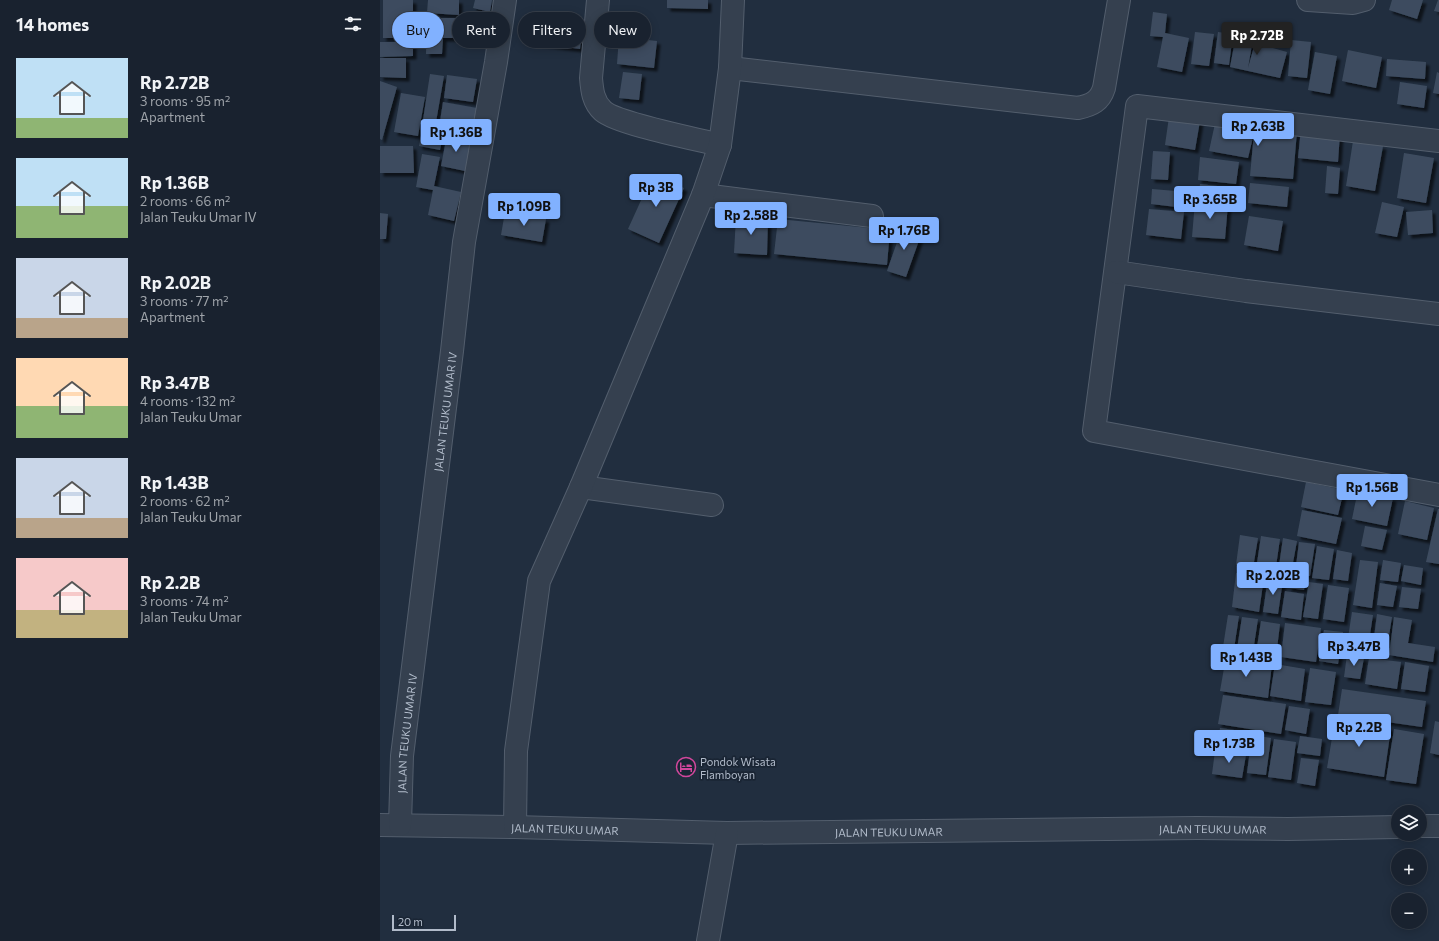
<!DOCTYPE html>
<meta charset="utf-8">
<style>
body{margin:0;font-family:Commissioner,sans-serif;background:#222a37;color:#f1f3f6;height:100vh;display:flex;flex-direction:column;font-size:15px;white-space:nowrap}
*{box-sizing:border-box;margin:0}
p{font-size:13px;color:#9fa4aa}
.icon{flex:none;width:22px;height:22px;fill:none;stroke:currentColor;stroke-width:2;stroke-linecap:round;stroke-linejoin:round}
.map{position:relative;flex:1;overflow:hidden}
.sheet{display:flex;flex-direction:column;background:#19222f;width:380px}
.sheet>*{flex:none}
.top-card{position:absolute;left:12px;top:12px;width:380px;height:36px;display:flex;gap:8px}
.controls{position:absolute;left:1011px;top:805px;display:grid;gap:8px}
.controls a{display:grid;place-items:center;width:36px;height:36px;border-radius:50%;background:#19222f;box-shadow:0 2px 10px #0003,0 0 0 1px #373f4b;font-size:20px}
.scale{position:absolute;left:12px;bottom:10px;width:64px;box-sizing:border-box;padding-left:4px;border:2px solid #b1bbca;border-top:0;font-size:11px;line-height:14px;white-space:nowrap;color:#b1bbca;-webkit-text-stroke:3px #1a2534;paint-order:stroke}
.price{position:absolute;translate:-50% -34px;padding:0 9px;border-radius:4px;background:#81b1ff;color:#111;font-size:13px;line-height:26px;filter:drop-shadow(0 1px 2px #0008)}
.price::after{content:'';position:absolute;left:50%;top:24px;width:12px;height:9px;margin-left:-6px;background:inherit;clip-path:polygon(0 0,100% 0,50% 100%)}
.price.active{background:#222;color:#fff}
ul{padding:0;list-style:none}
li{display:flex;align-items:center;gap:12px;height:100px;padding:0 16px}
li span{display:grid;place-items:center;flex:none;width:112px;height:80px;border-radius:0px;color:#555}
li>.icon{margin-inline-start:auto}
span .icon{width:48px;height:48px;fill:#fffc;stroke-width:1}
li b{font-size:17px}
h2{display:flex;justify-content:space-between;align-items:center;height:48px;padding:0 16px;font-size:17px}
.chip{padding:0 14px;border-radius:18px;background:#19222f;box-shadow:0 2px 10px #0003,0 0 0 1px #373f4b;font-size:14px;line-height:36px}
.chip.active{background:#81b1ff;color:#111}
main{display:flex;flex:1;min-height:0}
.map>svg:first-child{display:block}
.building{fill:#3d4c5f;filter:url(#shadow)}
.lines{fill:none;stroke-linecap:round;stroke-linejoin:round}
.minor-casing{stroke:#535e6d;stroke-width:24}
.minor{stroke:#35404f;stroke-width:22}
.labels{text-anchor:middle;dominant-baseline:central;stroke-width:3.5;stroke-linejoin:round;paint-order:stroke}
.street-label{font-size:11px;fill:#b1bbca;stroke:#1a2534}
.poi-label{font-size:11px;fill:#b1bbca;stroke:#1a2534;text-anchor:start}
</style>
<main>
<section class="sheet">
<h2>14 homes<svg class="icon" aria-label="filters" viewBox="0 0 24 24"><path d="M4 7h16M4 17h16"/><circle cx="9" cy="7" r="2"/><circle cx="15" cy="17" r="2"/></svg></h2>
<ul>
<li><span style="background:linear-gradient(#bfe0f5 75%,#8fb573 0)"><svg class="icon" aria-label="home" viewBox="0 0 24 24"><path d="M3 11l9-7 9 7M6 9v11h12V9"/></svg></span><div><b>Rp 2.72B</b><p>3 rooms · 95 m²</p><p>Apartment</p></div></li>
<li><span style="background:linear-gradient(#bfe0f5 60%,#8fb573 0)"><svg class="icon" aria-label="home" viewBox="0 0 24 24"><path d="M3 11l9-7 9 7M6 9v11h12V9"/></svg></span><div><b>Rp 1.36B</b><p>2 rooms · 66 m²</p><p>Jalan Teuku Umar IV</p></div></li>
<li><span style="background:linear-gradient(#c9d6e8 75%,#b9a48a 0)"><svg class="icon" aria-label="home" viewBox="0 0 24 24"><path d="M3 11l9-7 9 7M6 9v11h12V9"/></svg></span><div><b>Rp 2.02B</b><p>3 rooms · 77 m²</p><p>Apartment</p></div></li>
<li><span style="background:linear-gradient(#ffd9b3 60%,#8fb573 0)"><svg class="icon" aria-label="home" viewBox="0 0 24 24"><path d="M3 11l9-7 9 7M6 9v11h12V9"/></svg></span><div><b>Rp 3.47B</b><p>4 rooms · 132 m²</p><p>Jalan Teuku Umar</p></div></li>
<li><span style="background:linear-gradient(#c9d6e8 75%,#b9a48a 0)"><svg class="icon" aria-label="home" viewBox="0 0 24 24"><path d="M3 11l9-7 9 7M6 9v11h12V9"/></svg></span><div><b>Rp 1.43B</b><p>2 rooms · 62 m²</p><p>Jalan Teuku Umar</p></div></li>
<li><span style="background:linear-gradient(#f6c9c9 65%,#c2b280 0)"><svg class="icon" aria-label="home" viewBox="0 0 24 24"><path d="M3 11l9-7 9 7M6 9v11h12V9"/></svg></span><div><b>Rp 2.2B</b><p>3 rooms · 74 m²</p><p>Jalan Teuku Umar</p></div></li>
</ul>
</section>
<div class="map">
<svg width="1059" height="941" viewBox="0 0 1059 941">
<defs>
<filter id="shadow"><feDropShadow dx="3.5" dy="3.5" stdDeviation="1" flood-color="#0009"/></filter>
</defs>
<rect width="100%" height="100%" fill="#212e3f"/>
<path class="building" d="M3,0H33V38H3Z
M48,0H79V15L47,13Z
M95,0H112L110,12L93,8Z
M287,0H328V9L287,8Z
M1012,0H1043L1037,19L1009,10Z
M1058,0H1059V12L1054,11Z
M773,12L787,14L785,33L809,38L802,72L777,67L783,37L770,36Z
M158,14L203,19L200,49L155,43Z
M89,16L114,20L111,39L86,35Z
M47,18H82V38H63L62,54H46Z
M857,30L874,33L868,68L875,43L907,52L900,78L850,67Z
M815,32L834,34L829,66L811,64Z
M838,32L853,34L849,65L834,63Z
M239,37L277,41L274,68L237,64Z
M911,40L931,42L927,78L908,76Z
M0,42H33V56L0,57Z
M968,50L1002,57L996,88L962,81Z
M935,52L957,56L950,94L928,90Z
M0,58H26V78L0,77Z
M1007,59L1046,62L1045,79L1006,76Z
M243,72L262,74L259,100L239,98Z
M1057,72L1059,73V94L1053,93Z
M50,74L64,76L56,122L43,120Z
M67,75L97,79L93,102L64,98Z
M0,81L17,87L2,140L0,139Z
M1020,82L1047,86L1044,108L1017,104Z
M21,93L45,97L38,136L14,132Z
M63,102L97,108L92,133L59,128Z
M789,117L820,121L815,150L785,145Z
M836,119L917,131L913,179L870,176L874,133L868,158L829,151Z
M921,129L960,133L958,162L918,158Z
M42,131L63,135L60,150L39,146Z
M67,135L91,139L85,171L61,166Z
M973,141L1003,146L995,191L966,186Z
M0,146H33L34,173H0Z
M773,151L790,152L788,180L771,179Z
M1024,153L1054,158L1046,203L1017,198Z
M42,154L60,157L54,186L81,192L74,221L48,215L53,190L36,187Z
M820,157L859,162L856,184L818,180Z
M947,166L960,168L958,194L945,193Z
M273,174L304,188L279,243L248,229Z
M870,183L909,187L907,207L868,203Z
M820,184L854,188L853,202L818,199Z
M772,189L807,192L805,208L771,204Z
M815,202L848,204L845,239L812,237Z
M1002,202L1024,207L1017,237L995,233Z
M769,209L804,212L801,239L766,235Z
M1052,210L1053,233L1028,235L1026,212Z
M125,212L166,219L162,242L121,235Z
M0,213L8,214L6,239H0Z
M869,216L903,221L898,251L864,245Z
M356,217L388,218L387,255L354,253Z
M398,219L510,230L507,265L394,254Z
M523,225L542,232L526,277L507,271Z
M926,482L964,490L958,515L921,507Z
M978,490L1013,498L1007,526L972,519Z
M1025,501L1054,508L1047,540L1018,534Z
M1058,509H1059V564L1046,562Z
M922,510L962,518L956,544L917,536Z
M985,526L1007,530L1002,550L981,546Z
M860,535L878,538L873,568L856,565Z
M881,536L900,539L895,573L876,570Z
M903,538L917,541L912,568L899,566Z
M919,542L935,544L930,576L915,574Z
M937,546L954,549L949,580L932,578Z
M957,550L972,553L968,581L953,579Z
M980,560L998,562L992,608L973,605Z
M1003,560L1021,563L1018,582L1000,580Z
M1024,565L1043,568L1041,585L1021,581Z
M856,573L884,577L879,612L852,607Z
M910,577L926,580L924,590L908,588Z
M888,578L903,580L898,614L883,612Z
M929,582L943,584L938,619L923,617Z
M1000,583L1017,586L1013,607L997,605Z
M948,585L969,588L964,622L943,619Z
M1022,587L1041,589L1038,609L1019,607Z
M905,591L924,594L921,620L901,617Z
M972,612L993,615L987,654L966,651Z
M997,614L1012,617L1007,648L993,646Z
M848,615L859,616L854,649L843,647Z
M862,617L878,619L873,652L857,649Z
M1014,617L1032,620L1028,643L1055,647L1053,662L1009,655Z
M881,621L900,624L896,657L876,654Z
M905,623L941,628L936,662L901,657Z
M944,630L963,632L958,664L939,661Z
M967,655L984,658L980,679L964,677Z
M846,657L892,664L888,698L840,691Z
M989,658L1021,662L1017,689L985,684Z
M1025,662L1049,666L1045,692L1021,689Z
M895,664L925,669L921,701L890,696Z
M930,668L956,672L951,705L925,702Z
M962,689L1046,701L1042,727L958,715Z
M843,695L906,704L901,734L838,724Z
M909,706L930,709L926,734L905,730Z
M955,720L1011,728L1004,777L947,768Z
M1055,721L1059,722V755L1050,753Z
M840,728L869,732L866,752L837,747Z
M1014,729L1044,734L1036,784L1006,780Z
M872,735L891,738L886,775L867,773Z
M920,736L942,739L940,756L917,753Z
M894,739L916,742L911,780L888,777Z
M835,751L866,755L862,778L832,774Z
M921,758L939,760L935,786L917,783Z"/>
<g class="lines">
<defs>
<g id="minor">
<path d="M218,0L211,78C212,90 213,102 223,111C238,124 317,139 340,145"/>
<path d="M928,0L973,3L984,0"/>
<path d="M350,68L698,108C712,105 720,101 724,88L739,0"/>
<path d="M1059,141L757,106L714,431L1059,495"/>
<path d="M323,195L492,216"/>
<path d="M736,272L866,291L1059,314"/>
<path d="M201,487L332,505"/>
<path id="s1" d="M0,825L135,827L347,833L817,828L908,829L1018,827"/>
<path id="s2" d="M20,825L22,756L72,351L84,242L116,62L125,0"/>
<path d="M1040,826H1059"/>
<path d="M135,827L136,751L159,581L201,487L323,195L340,145L350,68L353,0"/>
<path d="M328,941L347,833"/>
</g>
</defs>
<use href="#minor" class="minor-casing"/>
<use href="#minor" class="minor"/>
</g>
<defs>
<symbol id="hotel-ring" viewBox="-11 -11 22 22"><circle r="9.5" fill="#1a2534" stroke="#d1479c" stroke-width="1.5"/><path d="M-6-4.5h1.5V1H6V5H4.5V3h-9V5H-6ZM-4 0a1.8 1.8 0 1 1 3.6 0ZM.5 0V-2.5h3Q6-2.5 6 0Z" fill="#d1479c"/></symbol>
</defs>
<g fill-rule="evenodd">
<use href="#hotel-ring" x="295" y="756" width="22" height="22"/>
</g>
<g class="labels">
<g class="street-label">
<text stroke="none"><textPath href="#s2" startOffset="416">JALAN TEUKU UMAR IV</textPath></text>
<text stroke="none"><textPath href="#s2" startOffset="92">JALAN TEUKU UMAR IV</textPath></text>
<text stroke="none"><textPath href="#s1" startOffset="185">JALAN TEUKU UMAR</textPath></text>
<text stroke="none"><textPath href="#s1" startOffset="833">JALAN TEUKU UMAR</textPath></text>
<text stroke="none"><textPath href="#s1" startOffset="509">JALAN TEUKU UMAR</textPath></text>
</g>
<g class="poi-label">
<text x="320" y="761">Pondok Wisata<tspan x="320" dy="13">Flamboyan</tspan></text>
</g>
</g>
</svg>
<div class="controls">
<a><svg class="icon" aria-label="layers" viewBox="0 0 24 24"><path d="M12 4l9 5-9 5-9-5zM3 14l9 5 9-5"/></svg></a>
<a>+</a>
<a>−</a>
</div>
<div class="scale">20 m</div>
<b class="price active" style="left:877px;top:56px">Rp 2.72B</b>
<b class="price" style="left:878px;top:147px">Rp 2.63B</b>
<b class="price" style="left:76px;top:153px">Rp 1.36B</b>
<b class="price" style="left:276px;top:208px">Rp 3B</b>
<b class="price" style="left:830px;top:220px">Rp 3.65B</b>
<b class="price" style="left:144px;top:227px">Rp 1.09B</b>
<b class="price" style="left:371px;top:236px">Rp 2.58B</b>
<b class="price" style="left:524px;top:251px">Rp 1.76B</b>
<b class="price" style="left:992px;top:508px">Rp 1.56B</b>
<b class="price" style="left:893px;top:596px">Rp 2.02B</b>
<b class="price" style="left:974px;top:667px">Rp 3.47B</b>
<b class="price" style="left:866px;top:678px">Rp 1.43B</b>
<b class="price" style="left:979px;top:748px">Rp 2.2B</b>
<b class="price" style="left:849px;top:764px">Rp 1.73B</b>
<div class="top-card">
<a class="chip active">Buy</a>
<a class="chip">Rent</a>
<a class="chip">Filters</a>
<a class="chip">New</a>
</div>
</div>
</main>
